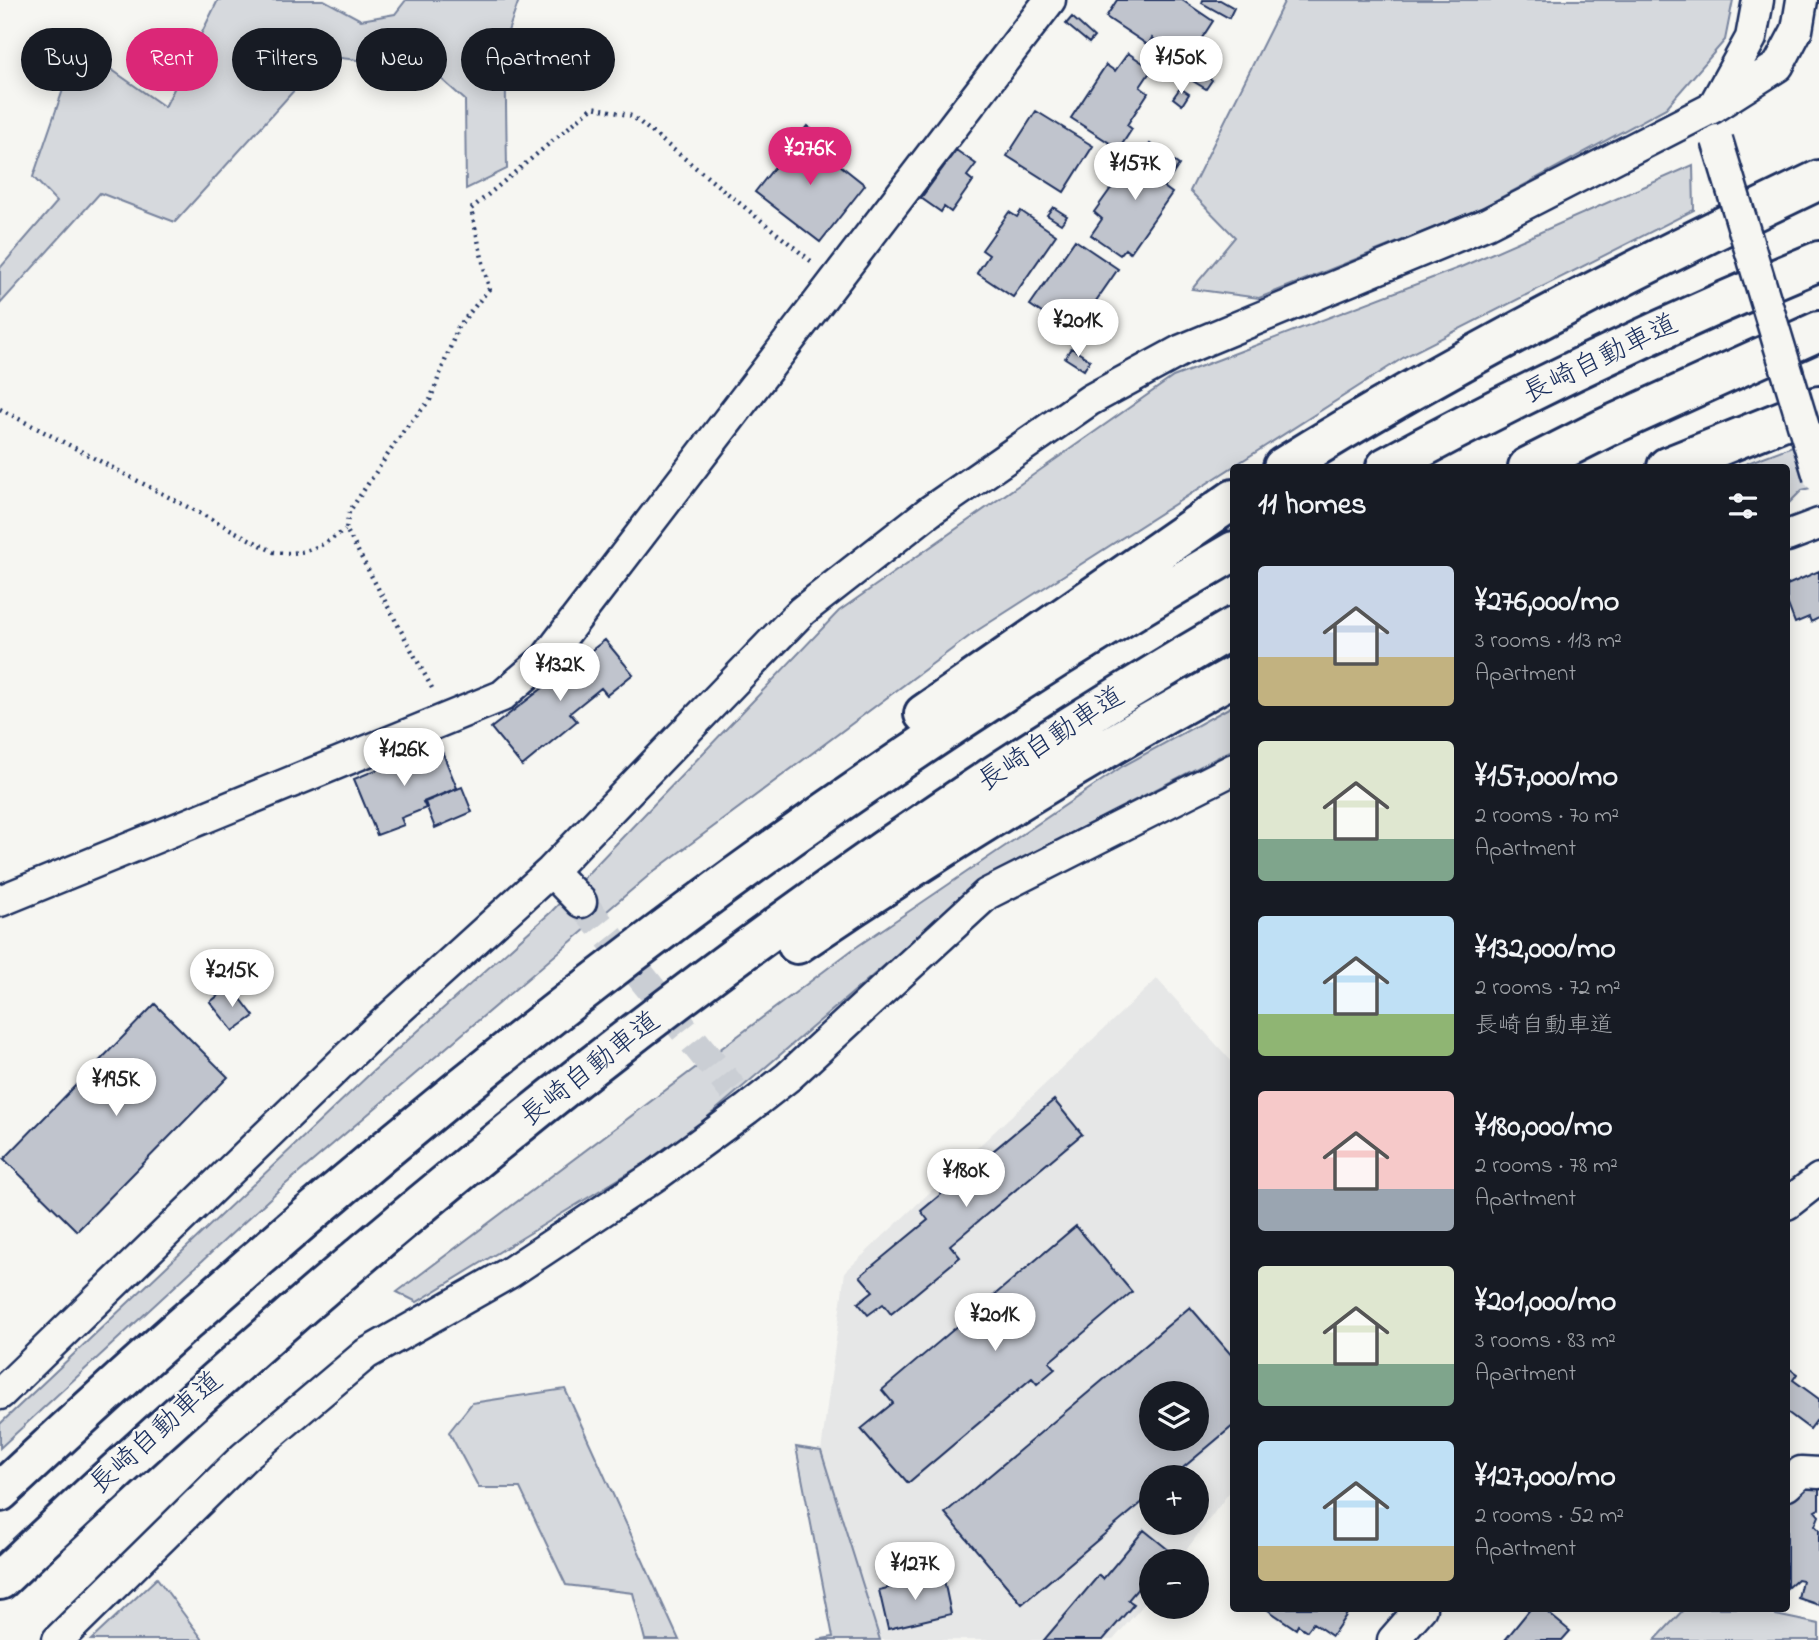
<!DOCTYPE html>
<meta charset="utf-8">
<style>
body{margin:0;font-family:"Indie Flower","Klee One",sans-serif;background:#242831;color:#f1f3f6;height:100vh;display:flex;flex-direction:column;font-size:26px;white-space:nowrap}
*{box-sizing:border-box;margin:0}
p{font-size:23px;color:#9ea1a6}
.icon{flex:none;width:38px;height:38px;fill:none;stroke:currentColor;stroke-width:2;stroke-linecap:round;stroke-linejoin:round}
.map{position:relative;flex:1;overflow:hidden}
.drawer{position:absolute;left:1230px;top:464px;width:560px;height:1148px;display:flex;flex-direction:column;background:#171b24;border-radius:7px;box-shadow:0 4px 18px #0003}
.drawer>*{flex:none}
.top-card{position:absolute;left:21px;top:28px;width:665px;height:63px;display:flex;gap:14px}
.fabs{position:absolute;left:1139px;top:1381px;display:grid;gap:14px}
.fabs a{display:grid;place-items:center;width:70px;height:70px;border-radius:50%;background:#171b24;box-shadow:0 4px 18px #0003;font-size:35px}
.price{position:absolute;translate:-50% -60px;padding:0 16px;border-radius:24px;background:#fff;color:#222;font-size:23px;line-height:46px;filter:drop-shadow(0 2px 4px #0008)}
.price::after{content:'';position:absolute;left:50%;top:42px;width:21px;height:16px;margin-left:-10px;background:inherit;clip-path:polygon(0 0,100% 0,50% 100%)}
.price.active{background:#db2777;color:#fff}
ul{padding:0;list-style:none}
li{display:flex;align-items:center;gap:21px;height:175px;padding:0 28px}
li span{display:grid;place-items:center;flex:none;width:196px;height:140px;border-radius:7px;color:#555}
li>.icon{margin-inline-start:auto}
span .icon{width:84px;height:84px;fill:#fffc;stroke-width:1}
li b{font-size:30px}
h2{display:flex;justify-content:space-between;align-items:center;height:84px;padding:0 28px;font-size:30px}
.tag{padding:0 24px;border-radius:32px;background:#171b24;box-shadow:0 4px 18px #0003;font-size:24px;line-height:63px}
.tag.active{background:#db2777;color:#fff}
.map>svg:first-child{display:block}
.built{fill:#e6e7e7;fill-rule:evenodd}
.green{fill:#d6d9dd;stroke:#78849e;stroke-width:2}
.building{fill:#c0c4cd;stroke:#1b2f5e;stroke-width:2;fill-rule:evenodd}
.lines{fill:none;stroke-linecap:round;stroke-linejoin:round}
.minor-tunnel{stroke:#caced4;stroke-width:30;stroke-dasharray:30 15;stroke-linecap:butt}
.minor-casing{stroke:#1b2f5e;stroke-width:35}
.motorway-casing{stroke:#1b2f5e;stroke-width:44}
.path{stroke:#1b2f5e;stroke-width:4.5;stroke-dasharray:2 5;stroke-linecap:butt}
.minor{stroke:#f6f6f2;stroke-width:30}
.motorway{stroke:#f6f6f2;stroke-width:38}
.minor-bridge-casing{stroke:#1b2f5e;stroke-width:35;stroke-linecap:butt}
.minor-bridge{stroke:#f6f6f2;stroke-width:30}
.labels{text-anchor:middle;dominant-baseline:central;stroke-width:5;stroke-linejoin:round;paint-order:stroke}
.street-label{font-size:28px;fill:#1b2f5e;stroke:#f6f6f2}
</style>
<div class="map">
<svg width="1819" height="1640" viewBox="0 0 1819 1640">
<rect width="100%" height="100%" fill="#f6f6f2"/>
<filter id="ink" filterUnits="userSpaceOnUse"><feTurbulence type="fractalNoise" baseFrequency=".0143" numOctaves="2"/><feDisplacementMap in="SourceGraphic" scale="14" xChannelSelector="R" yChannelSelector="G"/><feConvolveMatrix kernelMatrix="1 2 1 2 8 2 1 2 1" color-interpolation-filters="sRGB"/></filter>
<g filter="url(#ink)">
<path class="built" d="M1157,979L1234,1064V1486L1178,1561H1152L1151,1596L1113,1640H880L821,1451L845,1272ZM1152,1393H1197V1438H1152ZM1152,1477H1197V1522H1152Z"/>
<path class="green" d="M218,0H324L361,20L395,14L406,0H519L505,40L507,169L466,189L465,100L430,69L325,56L175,222L100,193L0,304V268L57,202L33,177L78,46L165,107Z
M1285,0H1733L1725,40L1666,108L1480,209L1259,298L1192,289L1235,237L1190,191Z
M1693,165L1694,210L1406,356L975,632L654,871L280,1189L0,1448V1424L371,1073L551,912L839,611L1173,377L1461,267Z
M1819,436V486L1802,490L1787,505V467H1737Z
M1234,705V749L990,875L676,1144L417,1302L397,1292L852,950L1123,766Z
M565,1389L679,1640H645L633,1593L566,1585L520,1488H479L449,1432L472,1403Z
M796,1447L821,1451L880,1640H817L833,1637Z
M157,1578L203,1640H91Z
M1685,1608H1770L1776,1615L1819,1624V1640H1655Z"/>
<path class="building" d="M1117,0H1182L1213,21L1187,61L1152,38L1148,45L1106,17Z
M1203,0H1220L1234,8L1229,18L1202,3Z
M1072,17L1094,37L1089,43L1066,24Z
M1128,53L1152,69L1140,87L1148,93L1127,125L1132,129L1119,149L1071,118L1106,65L1115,71Z
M1189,66L1212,80L1206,89L1183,75Z
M1180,88L1189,94L1182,105L1173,98Z
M1036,111L1093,146L1064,192L1007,156Z
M807,126L819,136L812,143L865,185L820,242L755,192Z
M1150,144L1179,165L1164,187L1172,193L1130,253L1125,249L1120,255L1091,235L1102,219L1094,212L1119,177L1125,181Z
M956,150L976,164L967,176L973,181L951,212L944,207L941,212L921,198Z
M1053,207L1067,216L1061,224L1047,215Z
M1021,211L1056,235L1013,297L977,273L989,255L982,250L1009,212L1017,217Z
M1075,240L1118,269L1073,334L1030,305Z
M1071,348L1090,360L1084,370L1065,358Z
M1819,571V618L1811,622L1809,617L1795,623L1787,602V585Z
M605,640L633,674L607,695L601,688L570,713L577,721L522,766L491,728Z
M439,744L457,788L423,802L426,808L401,818L404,825L377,835L354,779Z
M462,787L472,812L435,828L425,802Z
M231,986L254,1016L233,1031L210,1002Z
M155,1004L228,1077L77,1231L4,1159Z
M1054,1100L1082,1134L950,1245L960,1257L891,1314L883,1304L868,1315L858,1303L873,1291L860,1276L928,1220L921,1211Z
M1076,1226L1132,1292L1049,1362L1055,1369L1037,1384L1032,1378L908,1483L861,1429L893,1403L882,1390Z
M1190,1307L1234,1358V1425L1172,1477H1152V1494L1022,1604L945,1513ZM1152,1393H1197V1438H1152Z
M1787,1367L1797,1374L1793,1380L1819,1399V1417L1810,1429L1787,1412Z
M1813,1485L1819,1487V1509L1815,1511L1819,1516L1815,1526L1819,1530V1605L1798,1598L1802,1580L1797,1579L1787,1588V1502L1802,1488Z
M1144,1530L1170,1551L1161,1561H1152V1572L1128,1600L1134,1604L1103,1640H1044L1099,1575L1103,1579Z
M943,1575L951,1614L888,1629L879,1590Z
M1265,1608H1351L1332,1636L1313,1623L1307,1631L1298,1625L1296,1629Z
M1531,1608H1542L1570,1631L1562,1640H1505Z"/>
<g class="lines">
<path class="minor-tunnel" d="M581,902L733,1090"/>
<defs>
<path id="minor" d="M1714,105L1751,38L1758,0
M1787,536L1819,524
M551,871L581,902
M0,901L502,696L546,658L1050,0
M1787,1204L1819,1179
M0,1394L364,1041L551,871L802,611L930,511L1090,400L1182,350L1488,223L1712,108L1778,66L1797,30L1802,0
M1787,1485L1801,1472L1819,1473
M58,1640L244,1457L366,1354L509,1273L658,1174L747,1109L788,1077L987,894L1234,769
M1393,1640L1421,1608"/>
<path id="motorway" d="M1283,467C1456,359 1635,268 1819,180
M1386,467C1526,391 1672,322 1819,261
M1528,467L1605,428L1819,331
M1667,467L1819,406
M924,714L1234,499
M797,944C939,848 1084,758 1234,676
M0,1492C378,1137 783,811 1234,551
M0,1580C373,1227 788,885 1234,627"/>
</defs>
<use href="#minor" class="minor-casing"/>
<use href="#motorway" class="motorway-casing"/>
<path class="path" d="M0,409L274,552C305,556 321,547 345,530
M432,688L346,529L349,512L405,429L430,400L458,327L489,289L471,209L593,107L632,116L811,261"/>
<use href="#minor" class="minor"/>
<use href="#motorway" class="motorway"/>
<defs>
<path id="minor-bridge" d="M1717,140L1819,477"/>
</defs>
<use href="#minor-bridge" class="minor-bridge-casing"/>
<use href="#minor-bridge" class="minor-bridge"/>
</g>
</g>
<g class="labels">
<g class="street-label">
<text transform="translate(1601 360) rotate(-26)">長崎自動車道</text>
<text transform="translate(1052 740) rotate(-33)">長崎自動車道</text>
<text transform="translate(591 1070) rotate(-38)">長崎自動車道</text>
<text transform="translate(157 1434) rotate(-42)">長崎自動車道</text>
</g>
</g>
</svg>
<div class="fabs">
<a><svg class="icon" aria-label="layers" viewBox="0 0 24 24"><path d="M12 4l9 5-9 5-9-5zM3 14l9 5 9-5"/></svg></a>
<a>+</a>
<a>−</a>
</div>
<b class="price" style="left:1181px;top:96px">¥150K</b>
<b class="price active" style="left:810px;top:187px">¥276K</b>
<b class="price" style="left:1135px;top:202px">¥157K</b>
<b class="price" style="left:1078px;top:359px">¥201K</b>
<b class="price" style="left:560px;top:703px">¥132K</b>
<b class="price" style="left:404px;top:788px">¥126K</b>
<b class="price" style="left:232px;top:1009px">¥215K</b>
<b class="price" style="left:116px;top:1118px">¥195K</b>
<b class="price" style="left:966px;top:1209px">¥180K</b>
<b class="price" style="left:995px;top:1353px">¥201K</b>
<b class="price" style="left:915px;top:1602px">¥127K</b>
<div class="top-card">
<a class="tag">Buy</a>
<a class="tag active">Rent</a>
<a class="tag">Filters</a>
<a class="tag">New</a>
<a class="tag">Apartment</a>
</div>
<section class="drawer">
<h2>11 homes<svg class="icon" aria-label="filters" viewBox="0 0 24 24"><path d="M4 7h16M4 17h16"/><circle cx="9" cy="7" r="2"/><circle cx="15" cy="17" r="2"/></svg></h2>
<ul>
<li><span style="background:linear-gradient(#c9d6e8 65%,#c2b280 0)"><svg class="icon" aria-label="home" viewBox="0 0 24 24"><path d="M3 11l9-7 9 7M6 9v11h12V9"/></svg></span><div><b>¥276,000/mo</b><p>3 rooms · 113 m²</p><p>Apartment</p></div></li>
<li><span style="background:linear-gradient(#dfe7d0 70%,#7fa58c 0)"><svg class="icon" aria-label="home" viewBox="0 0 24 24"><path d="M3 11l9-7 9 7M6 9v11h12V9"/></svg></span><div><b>¥157,000/mo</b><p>2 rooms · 70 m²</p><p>Apartment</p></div></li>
<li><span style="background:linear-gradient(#bfe0f5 70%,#8fb573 0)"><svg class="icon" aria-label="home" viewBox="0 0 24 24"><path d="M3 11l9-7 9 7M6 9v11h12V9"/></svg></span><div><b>¥132,000/mo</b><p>2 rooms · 72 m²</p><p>長崎自動車道</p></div></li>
<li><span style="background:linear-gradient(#f6c9c9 70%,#9aa5b1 0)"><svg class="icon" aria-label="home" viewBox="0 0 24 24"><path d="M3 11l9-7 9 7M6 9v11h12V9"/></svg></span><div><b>¥180,000/mo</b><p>2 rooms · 78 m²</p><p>Apartment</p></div></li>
<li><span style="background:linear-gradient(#dfe7d0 70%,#7fa58c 0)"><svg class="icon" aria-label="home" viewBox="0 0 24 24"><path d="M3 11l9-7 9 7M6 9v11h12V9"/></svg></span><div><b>¥201,000/mo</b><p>3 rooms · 83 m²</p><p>Apartment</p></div></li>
<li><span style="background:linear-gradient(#bfe0f5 75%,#c2b280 0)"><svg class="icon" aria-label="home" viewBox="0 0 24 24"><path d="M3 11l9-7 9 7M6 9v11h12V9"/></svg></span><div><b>¥127,000/mo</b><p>2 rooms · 52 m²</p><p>Apartment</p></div></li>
</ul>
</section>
</div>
